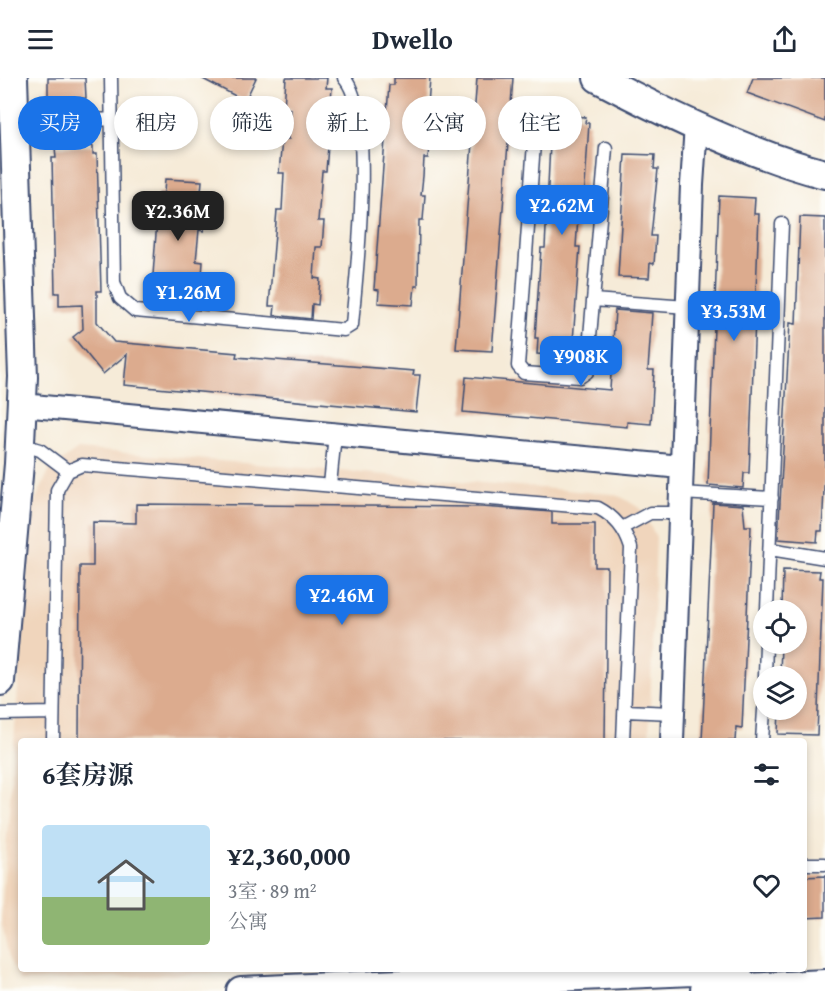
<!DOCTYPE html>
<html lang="zh">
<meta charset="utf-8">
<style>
body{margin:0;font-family:"Gentium Book Plus","Noto Serif SC",serif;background:#f2f2f3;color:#1f2937;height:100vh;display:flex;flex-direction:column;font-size:22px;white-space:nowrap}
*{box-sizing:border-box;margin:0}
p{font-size:20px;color:#747a83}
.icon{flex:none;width:33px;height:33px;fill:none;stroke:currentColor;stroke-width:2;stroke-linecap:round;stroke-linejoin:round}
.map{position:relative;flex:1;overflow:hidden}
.details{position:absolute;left:18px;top:660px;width:789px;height:234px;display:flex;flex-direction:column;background:#fff;border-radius:6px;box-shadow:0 3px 9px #0003}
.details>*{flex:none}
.hud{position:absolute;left:18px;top:18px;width:789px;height:54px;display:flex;gap:12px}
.buttons{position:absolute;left:753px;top:522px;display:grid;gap:12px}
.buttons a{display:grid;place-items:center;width:54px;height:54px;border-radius:50%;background:#fff;box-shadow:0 3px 9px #0003;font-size:30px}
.price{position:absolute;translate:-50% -51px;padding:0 14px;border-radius:12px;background:#1a73e8;color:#fff;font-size:20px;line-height:39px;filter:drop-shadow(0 2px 3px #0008)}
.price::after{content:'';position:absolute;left:50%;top:36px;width:18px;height:14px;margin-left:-9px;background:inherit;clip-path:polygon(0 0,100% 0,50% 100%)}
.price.on{background:#222;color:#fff}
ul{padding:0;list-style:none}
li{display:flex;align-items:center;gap:18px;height:150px;padding:0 24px}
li+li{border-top:2px solid #e0e1e3}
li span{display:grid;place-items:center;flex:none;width:168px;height:120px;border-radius:6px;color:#555}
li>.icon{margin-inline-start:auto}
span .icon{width:72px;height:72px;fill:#fffc;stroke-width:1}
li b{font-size:26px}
h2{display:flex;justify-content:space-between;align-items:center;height:72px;padding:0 24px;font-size:26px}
.chip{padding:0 21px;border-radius:27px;background:#fff;box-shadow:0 3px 9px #0003;font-size:21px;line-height:54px}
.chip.on{background:#1a73e8;color:#fff}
header{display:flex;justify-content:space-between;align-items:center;height:78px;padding:0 24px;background:#fff;font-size:27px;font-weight:700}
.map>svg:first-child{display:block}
.built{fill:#f0d5bc}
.building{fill:#dcab8e}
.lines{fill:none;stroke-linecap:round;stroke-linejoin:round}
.service-casing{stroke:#3c4b70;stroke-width:15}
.minor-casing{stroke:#3c4b70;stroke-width:26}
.tertiary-casing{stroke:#3c4b70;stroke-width:32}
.service{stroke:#fff;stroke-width:12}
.minor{stroke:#fff;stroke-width:22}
.tertiary{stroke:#fff;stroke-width:28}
</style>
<header><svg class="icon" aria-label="menu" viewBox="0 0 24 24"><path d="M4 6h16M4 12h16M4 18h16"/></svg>Dwello<svg class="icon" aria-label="share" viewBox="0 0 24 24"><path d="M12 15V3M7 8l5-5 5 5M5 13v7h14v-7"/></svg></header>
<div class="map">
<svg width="825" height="913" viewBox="0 0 825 913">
<rect width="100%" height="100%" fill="#fdfcf7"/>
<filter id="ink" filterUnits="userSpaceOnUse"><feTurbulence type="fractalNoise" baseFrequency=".0167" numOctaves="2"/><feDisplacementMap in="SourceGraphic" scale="12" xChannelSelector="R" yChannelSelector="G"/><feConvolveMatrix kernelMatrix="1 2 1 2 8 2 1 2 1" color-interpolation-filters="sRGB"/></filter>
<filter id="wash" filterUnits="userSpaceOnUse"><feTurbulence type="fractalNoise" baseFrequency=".008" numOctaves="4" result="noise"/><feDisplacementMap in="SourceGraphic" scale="24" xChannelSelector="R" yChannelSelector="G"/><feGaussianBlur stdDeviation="1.35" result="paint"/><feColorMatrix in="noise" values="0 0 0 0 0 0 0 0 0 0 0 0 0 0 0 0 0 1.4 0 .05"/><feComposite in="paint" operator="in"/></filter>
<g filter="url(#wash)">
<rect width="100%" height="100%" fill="#f6ebd8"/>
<path class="built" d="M78,371L612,416L623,420L641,431L656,459L649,663H21V891H311L20,903L9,881L1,842L31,431L50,391Z"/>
<g id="blocks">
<path class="building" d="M48,0H85L86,20L48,21Z
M201,0H256L245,23Z
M286,0H327L326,10H332L330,36H324L322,67L328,68L326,93H322L318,143H324L322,169H316L314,200L320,201L318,227L312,226L311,241L274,237L275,228H269L277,132H282L284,95H279L282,61H289L291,31L284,30Z
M394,0H430L426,54H430L428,80H424L423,98L421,117H425L423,142H419L418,208H415L413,227L378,225L379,212L374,211L389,7H394Z
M477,0H513L492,273L456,271Z
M753,0H825V44L747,15Z
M555,37L586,39L585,45H589L583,139H578L576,169H580L573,263H569L568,278L537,276L538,260H535L541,170H545L551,45L554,46Z
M93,68V76H97L101,213H97V244L114,264L237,275L236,279L414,293L413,297H420L416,334L124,307L127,276L103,296L73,259L83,251L82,227L59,228V215H55L52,80H56L55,69Z
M625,76L655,77L654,91H658L651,158H656L654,186L650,185L649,200L618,199Z
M165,101L202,103L200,126H206L204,153L199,152L196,183L203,184L201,210L194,209L193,226L156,223L157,211H152L159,115H164Z
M719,118L755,120L754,136H759L749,395H744L743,410L708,407Z
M800,139L825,140V391L822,453H818L817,464L778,461L790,245L796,246Z
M615,232L652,235L648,292H654L651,346L627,344V349L463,334L466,299L610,312Z
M713,425L743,427L745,448H751L742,650L736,649L735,663H702Z
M136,426L482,429L552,434V446H595V489H607L605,663H79L80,488H93V444L136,445Z
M783,492L820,493L819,500H823L817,657L778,656L779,632H796V598H780L781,566H796V532H782Z
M825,798V839L804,840V799Z"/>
</g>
</g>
<g filter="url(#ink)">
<use href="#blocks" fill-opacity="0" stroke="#3c4b70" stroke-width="1.5"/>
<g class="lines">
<defs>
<path id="service" d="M111,0L114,204L120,220L135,233L344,252L352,247C356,198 376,35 344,0
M15,45L112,41
M534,65L518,288L524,295L580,299L587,294L606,70
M593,222L687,229
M20,366L40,372L68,393
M330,407L335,356
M680,415L772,420
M622,450L650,435H680
M770,471L825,480
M767,532L782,146
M765,598L766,566
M625,633L673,635
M0,636L53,635
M53,663L57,412L68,393L82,387L598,430C615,439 625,451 631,470L623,663
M762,663L764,632
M804,786H825"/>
<path id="minor" d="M22,327L681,389
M672,663L692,107L696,47"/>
<path id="tertiary" d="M598,0C666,36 750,77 825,96
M0,603L19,386L23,299L13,0
M705,912L825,906
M241,913L738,891"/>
</defs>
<use href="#service" class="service-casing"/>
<use href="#minor" class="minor-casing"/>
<use href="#tertiary" class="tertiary-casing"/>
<use href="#service" class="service"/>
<use href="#minor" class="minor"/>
<use href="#tertiary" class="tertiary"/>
</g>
</g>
</svg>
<div class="buttons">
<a><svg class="icon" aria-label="locate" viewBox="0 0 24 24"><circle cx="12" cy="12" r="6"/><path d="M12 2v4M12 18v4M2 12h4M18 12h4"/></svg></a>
<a><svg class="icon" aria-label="layers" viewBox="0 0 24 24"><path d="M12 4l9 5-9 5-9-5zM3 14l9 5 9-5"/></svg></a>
</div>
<b class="price" style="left:562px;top:158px">¥2.62M</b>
<b class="price on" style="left:178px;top:164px">¥2.36M</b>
<b class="price" style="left:189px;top:245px">¥1.26M</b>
<b class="price" style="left:734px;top:264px">¥3.53M</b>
<b class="price" style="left:581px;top:309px">¥908K</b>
<b class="price" style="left:342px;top:548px">¥2.46M</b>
<div class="hud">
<a class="chip on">买房</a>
<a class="chip">租房</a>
<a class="chip">筛选</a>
<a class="chip">新上</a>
<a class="chip">公寓</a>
<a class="chip">住宅</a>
</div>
<section class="details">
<h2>6套房源<svg class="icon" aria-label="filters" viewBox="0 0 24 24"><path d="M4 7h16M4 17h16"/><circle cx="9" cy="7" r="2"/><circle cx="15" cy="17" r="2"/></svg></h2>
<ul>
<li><span style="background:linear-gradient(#bfe0f5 60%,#8fb573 0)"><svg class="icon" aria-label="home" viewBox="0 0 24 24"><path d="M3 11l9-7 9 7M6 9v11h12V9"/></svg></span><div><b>¥2,360,000</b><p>3室 · 89 m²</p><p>公寓</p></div><svg class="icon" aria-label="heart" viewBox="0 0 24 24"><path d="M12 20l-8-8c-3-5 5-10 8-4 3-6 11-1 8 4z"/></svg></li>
</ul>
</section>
</div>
